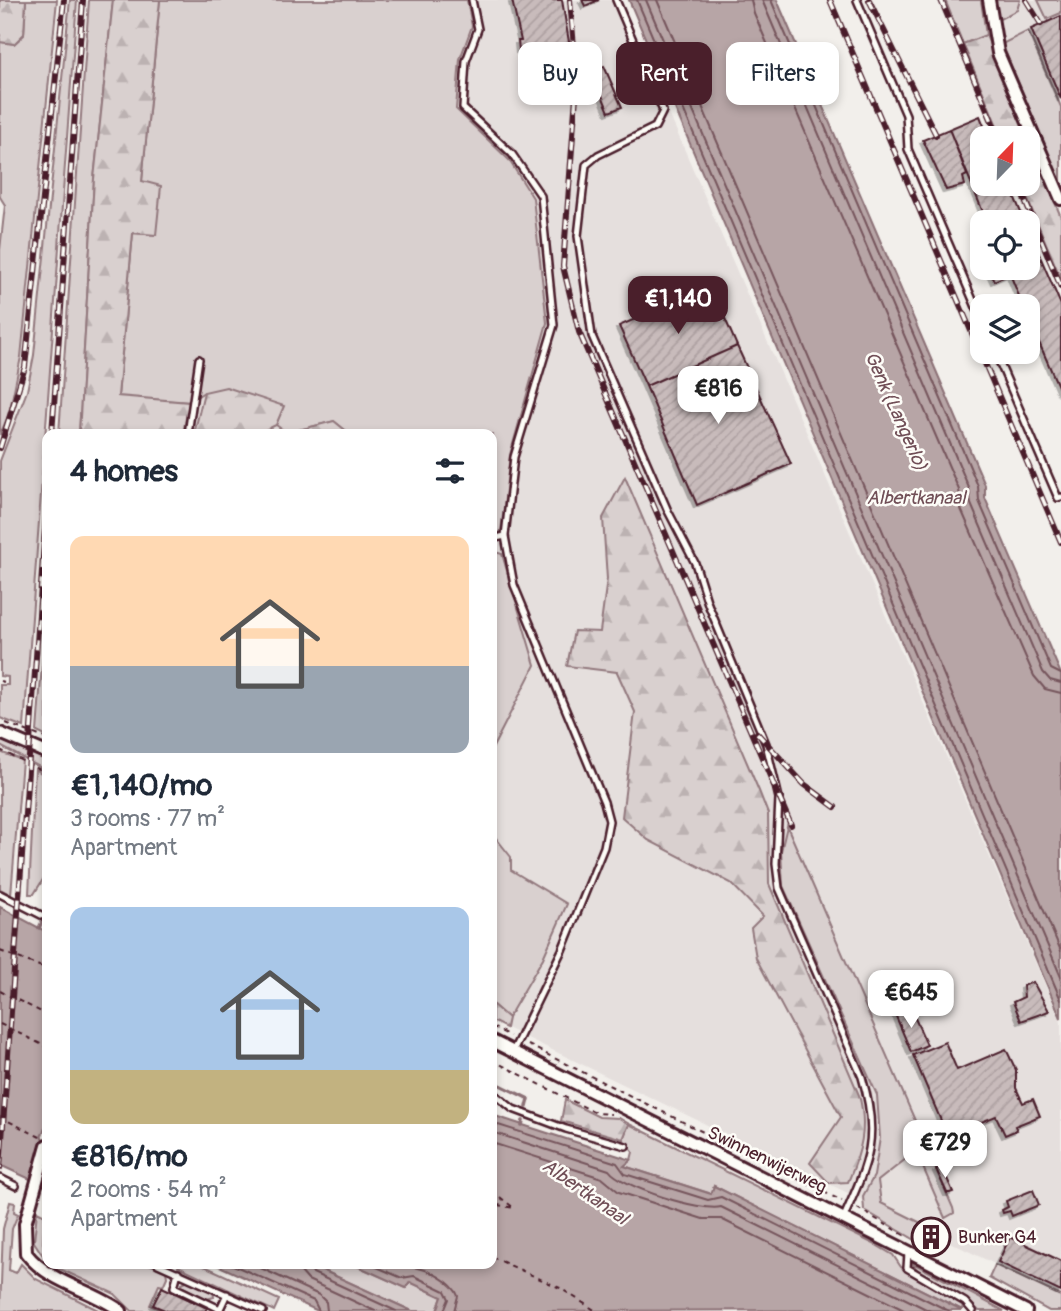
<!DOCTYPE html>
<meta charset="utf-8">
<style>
body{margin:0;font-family:Pangolin,sans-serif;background:#f2f2f3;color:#1f2937;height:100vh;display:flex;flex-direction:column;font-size:26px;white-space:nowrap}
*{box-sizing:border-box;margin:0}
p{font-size:23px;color:#747a83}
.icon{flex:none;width:38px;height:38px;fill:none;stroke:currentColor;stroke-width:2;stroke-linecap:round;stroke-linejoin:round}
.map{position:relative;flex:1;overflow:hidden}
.panel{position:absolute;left:42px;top:429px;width:455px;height:840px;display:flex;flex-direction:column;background:#fff;border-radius:14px;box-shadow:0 4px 10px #0003}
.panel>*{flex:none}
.guide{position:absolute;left:518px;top:42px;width:438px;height:63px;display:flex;gap:14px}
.needle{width:46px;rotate:23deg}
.fabs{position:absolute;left:970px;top:126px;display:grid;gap:14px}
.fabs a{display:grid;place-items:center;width:70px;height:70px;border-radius:14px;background:#fff;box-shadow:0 4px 10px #0003;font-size:35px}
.price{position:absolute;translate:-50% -60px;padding:0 16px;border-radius:14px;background:#fff;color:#222;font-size:23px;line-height:46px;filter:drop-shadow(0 2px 4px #0008)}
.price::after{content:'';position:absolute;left:50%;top:42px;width:21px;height:16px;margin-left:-10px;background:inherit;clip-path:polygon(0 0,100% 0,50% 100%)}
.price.current{background:#4a1f2b;color:#fff}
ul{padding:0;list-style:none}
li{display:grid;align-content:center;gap:14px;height:371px;padding:0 28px}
li span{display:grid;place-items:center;height:217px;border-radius:14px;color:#555}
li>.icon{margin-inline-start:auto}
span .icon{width:126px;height:126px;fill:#fffc;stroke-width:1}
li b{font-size:30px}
h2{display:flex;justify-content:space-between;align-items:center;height:84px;padding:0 28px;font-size:30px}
.tag{padding:0 24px;border-radius:14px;background:#fff;box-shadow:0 4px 10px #0003;font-size:24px;line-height:63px}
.tag.current{background:#4a1f2b;color:#fff}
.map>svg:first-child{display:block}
.built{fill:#e5dfdd}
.green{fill:#d9d0cf;stroke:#92787d;stroke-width:2}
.forest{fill:url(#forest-firs);stroke:#92787d;stroke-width:2}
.water{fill:#b7a5a6;stroke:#8b6f75;stroke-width:2}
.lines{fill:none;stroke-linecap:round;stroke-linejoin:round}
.shore{stroke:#76555c;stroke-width:2}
.stream{stroke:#8b6f75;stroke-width:3.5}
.building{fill:url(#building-hatch);stroke:#4a1f2b;stroke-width:2;filter:url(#shadow)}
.service-casing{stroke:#4a1f2b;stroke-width:10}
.minor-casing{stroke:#4a1f2b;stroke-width:16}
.path{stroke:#4a1f2b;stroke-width:2;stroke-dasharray:5 5;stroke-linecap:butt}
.service{stroke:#fdfcf7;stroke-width:5}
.minor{stroke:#fdfcf7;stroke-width:10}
.rail-casing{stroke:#4a1f2b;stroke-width:6}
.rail{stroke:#fdfcf7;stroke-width:3.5;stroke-dasharray:10;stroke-linecap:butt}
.labels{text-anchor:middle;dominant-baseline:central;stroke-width:5;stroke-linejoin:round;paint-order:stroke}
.street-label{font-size:18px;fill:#4a1f2b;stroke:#fdfcf7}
.poi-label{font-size:18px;fill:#4a1f2b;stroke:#fdfcf7;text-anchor:start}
.water-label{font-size:19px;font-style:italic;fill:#704e56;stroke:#fdfcf7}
</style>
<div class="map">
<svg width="1061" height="1311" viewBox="0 0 1061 1311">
<defs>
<pattern id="forest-firs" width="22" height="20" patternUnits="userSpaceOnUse" patternTransform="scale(1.75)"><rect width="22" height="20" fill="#d9d0cf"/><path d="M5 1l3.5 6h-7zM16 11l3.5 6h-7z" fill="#bcb2b2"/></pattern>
<pattern id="building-hatch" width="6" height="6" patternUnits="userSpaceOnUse" patternTransform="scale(1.75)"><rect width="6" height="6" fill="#c8bbbb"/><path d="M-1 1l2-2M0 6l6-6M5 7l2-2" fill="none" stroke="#ada0a1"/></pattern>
<filter id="shadow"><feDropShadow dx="-3" dy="3" stdDeviation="0" flood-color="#0004"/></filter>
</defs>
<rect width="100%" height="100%" fill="#f2efeb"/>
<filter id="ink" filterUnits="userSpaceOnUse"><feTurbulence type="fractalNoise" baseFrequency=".0143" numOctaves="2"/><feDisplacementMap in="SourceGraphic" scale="14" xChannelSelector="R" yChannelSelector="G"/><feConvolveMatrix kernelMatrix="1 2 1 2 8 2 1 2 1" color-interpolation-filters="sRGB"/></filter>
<g filter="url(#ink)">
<path class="built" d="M160,0H620L1061,1022V1296L492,1021V434H183L188,402L131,275L133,233L156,235L142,181Z
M1020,0H1038L1047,19L1061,13V107L1028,32L1002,44L996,21L1017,10Z"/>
<path class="green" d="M26,0H57L21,357L9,414L0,435V250L5,205L0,197V42L14,44L24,35Z
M70,0H77L24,727L0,718V685H8V677L0,676V461L27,391L34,355Z
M89,0H113L94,179L79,434H59Z
M160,0H467L472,26L460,59L456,109L509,160L533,198L547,323L510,455L501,532L492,535V434H350L334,421L287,433L276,425L283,406L204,392L189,402L118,397L133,233L156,235L142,181Z
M945,0H981L986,35L963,44Z
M994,0H1020L1017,10L996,21Z
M1038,0H1061V13L1047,19Z
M1028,31L1061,107V183L1002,44Z
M492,551L502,554L535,665L492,749Z
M47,597V737L37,732Z
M0,740L47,760V771L0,746Z
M0,752L22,760L11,895L0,889Z
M35,769L47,777V803H43L47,873L34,894H29Z
M787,826L953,1208L954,1213L945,1218L916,1151L878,1181L881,1203L929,1227L939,1221L940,1242L929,1248L864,1210L863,1196L874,1176L880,1138L877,1095L783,886L781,851Z
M492,833L511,857V870L567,904L543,958L508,1018L492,1004Z
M629,1124L876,1245L893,1255L901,1267L963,1304L962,1310L714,1186L712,1194L624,1166L631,1160L633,1152L623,1139Z
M10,1202L15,1203L14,1212L18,1214L12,1229L9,1270L16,1273L21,1264L36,1279L100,1311H0L3,1229Z
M37,1211L45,1215L43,1243L47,1249V1262L34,1242Z
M911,1262L1004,1311H979C960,1290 928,1285 911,1262Z
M49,1264H149L166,1271L167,1277L163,1286L159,1285L150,1305L163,1311H132L115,1294Z
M179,1264H200L279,1300L274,1311L178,1266Z
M309,1264H353L406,1288L410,1282L442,1297L437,1311H412Z
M995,1265L1061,1296V1311H1049L989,1278Z
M188,1280L213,1291L214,1297L207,1299L183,1287L182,1283Z"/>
<path class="forest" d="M0,0H26L24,34L14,44L0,42Z
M113,0H160L142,181L161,186L156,235L133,233L118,396L189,402L183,434H79L94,179Z
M986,35L1061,217V279L1021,184H1027V138H1002L963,44Z
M226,387L284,406L276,425L257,434H198L195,430L204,392Z
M334,421L350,434H286L287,433Z
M625,477L759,791L768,814L769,884L859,1095C868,1128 861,1152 848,1182L829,1183L810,1163L841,1117L756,958L751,928L763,916L731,883L648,840L622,817L635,712L617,672L567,666L574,631L600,632L607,579L603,518Z
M492,1004L508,1018L506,1028L492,1021Z
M565,1100L599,1117L619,1118L629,1124L623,1139L561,1121Z"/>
<path class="water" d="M629,0H777L985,485V498L1061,674V1018Z
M0,907L47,932V1124L41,1137L47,1141V1187L0,1165Z
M492,1115L631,1160L624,1166L711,1194L714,1186L962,1310L437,1311L442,1297L410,1282L406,1288L353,1264H492Z
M215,1264H309L412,1311H318Z"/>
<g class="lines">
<path class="shore" d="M637,0L1061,1000
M646,0L1061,977
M657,0L1061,951
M751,0L754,13L959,490L961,509L1034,676L1045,689L1061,693
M762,0L969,488L971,504L1043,672L1050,680L1061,683
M771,0L978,486L979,501L1051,669L1061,674
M492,1123L617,1163L625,1174L708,1200L721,1197L949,1311
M492,1132L609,1170C621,1187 701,1212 721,1207L930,1311
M492,1143L602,1178L619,1192L703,1219H721L906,1311
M231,1264L314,1301L319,1311
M252,1264L319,1295L326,1302L327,1311
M300,1264L301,1272L308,1280L375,1311
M309,1264L313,1273L396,1311
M370,1264L402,1278L414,1276L445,1291L449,1299L444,1311
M391,1264C400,1268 403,1266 412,1267C427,1268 453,1282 458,1296L454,1311"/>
<path class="stream" d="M39,928L42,922
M492,1081L529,1099L527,1107
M522,1125L523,1121"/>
</g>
<path class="building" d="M512,0H562L570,48L528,66L523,49L519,50L518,41H521Z
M582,0H599L585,6Z
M1061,16V99L1031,29Z
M604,66L622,107L609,112L592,72Z
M980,116L989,138H982V184H1009L1025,222H987L949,129Z
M949,129L967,175L963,177L965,185L946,190L923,140Z
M1027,227L1036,247L1027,250Z
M1036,247L1061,305V393L1027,315V306H1023L1010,274L994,281L988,268H1027V250Z
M711,286L737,346L646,386L619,326Z
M737,346L791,464L697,505L646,386Z
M1033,982L1049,1011L1021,1021L1013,1002L1024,997L1023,986Z
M910,1007L927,1045L911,1052L895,1014Z
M945,1042L957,1070L1006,1049L1016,1070V1088L1023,1103L1033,1099L1040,1116L1015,1126L1017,1130L1005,1135L996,1116L976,1124L984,1144L956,1156L913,1055Z
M942,1167L953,1192L950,1193H947L936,1169Z
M1033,1190L1039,1205L1012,1216L1010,1211L1003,1213L1002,1210L1008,1207L1006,1201Z
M924 1238a7 7 0 1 1 14 0a7 7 0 1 1-14 0Z
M1010,1237L1061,1261V1292L998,1262Z
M162,1287L207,1308L205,1311H167L153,1305Z"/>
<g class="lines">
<defs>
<path id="service" d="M472,0L478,29L466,61L463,108L512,154L541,196L554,325L514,457L505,536L514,585L604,802L609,821L604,847L562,950L513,1051
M616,0L663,111L655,127L598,155L586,165L578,236L592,336L668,511L695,563L708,604L766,744L779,798L776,864L779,888L862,1077C880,1137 869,1161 844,1217
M857,0L906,115L908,149L982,321
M995,352L1058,498L1061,497
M188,434L199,359
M492,539L505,536
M0,894L47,918
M492,1092L513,1109L566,1129L626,1146
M0,1178L16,1186
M908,1253L907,1268L965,1302L973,1311
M158,1264L263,1311
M178,1272L174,1287L220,1309
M219,1311L227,1294"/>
<path id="minor" d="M989,0L998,53L1061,199
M0,733L47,753
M492,1041L1026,1311
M47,1145L25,1224L26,1253C49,1283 91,1289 121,1311"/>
</defs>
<use href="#service" class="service-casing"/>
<use href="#minor" class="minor-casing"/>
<path class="path" d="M0,681L4,682
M6,723L47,739
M0,750L47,773
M0,951L47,969
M0,991L47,1015
M0,1024L47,1047
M492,1027L510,1036
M528,1045L842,1201
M492,1060L596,1113L611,1114
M0,1117L40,1137
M492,1191L514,1208L492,1204
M857,1208L909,1238
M492,1257L560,1288L596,1311"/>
<use href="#service" class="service"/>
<use href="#minor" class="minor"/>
<defs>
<path id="rail" d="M570,0L577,83L563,266L579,332L791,825
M830,0L1061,542
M869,0L936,135
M941,0L999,138
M1026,0L1041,24
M1018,184L1061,287
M52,434L83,0
M0,448L25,367L64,0
M757,733L804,784L835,807
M0,1168L47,501"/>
</defs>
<use href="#rail" class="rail-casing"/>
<use href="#rail" class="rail"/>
</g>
</g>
<defs>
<symbol id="building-ring" viewBox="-11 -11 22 22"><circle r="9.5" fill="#fdfcf7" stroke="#4a1f2b" stroke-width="1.5"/><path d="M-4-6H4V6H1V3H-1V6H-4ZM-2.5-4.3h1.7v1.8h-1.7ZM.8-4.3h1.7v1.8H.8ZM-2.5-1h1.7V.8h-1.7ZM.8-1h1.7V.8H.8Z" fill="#4a1f2b"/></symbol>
</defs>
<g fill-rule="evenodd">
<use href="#building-ring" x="909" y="1215" width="44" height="44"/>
</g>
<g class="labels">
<g class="street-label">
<text transform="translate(767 1160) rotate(26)">Swinnenwijerweg</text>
</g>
<g class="poi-label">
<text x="958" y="1237">Bunker G4</text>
</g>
<g class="water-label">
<text transform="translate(896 411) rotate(66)">Genk (Langerlo)</text>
<text x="916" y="498">Albertkanaal</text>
<text transform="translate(585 1192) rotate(35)">Albertkanaal</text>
</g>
</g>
</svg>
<div class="fabs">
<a><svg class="needle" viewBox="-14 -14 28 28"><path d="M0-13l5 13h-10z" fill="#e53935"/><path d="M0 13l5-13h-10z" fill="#747a83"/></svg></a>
<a><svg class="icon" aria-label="locate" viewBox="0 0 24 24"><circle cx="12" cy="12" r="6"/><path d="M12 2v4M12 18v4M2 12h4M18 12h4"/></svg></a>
<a><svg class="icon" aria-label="layers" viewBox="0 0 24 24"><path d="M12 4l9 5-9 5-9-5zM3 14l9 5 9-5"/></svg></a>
</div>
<b class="price current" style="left:678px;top:336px">€1,140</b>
<b class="price" style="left:718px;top:426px">€816</b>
<b class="price" style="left:911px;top:1030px">€645</b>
<b class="price" style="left:945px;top:1180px">€729</b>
<div class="guide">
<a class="tag">Buy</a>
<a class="tag current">Rent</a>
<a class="tag">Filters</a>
</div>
<section class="panel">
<h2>4 homes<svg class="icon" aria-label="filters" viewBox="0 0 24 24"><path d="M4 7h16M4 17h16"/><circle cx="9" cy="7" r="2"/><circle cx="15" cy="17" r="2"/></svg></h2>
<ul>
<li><span style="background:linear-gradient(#ffd9b3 60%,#9aa5b1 0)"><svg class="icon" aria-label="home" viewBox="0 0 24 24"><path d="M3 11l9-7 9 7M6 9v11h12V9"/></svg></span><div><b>€1,140/mo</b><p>3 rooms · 77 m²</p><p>Apartment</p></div></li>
<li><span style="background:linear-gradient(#a9c7e8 75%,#c2b280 0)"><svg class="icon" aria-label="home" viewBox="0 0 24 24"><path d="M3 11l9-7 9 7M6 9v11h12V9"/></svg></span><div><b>€816/mo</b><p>2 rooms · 54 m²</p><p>Apartment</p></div></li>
</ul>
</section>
</div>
